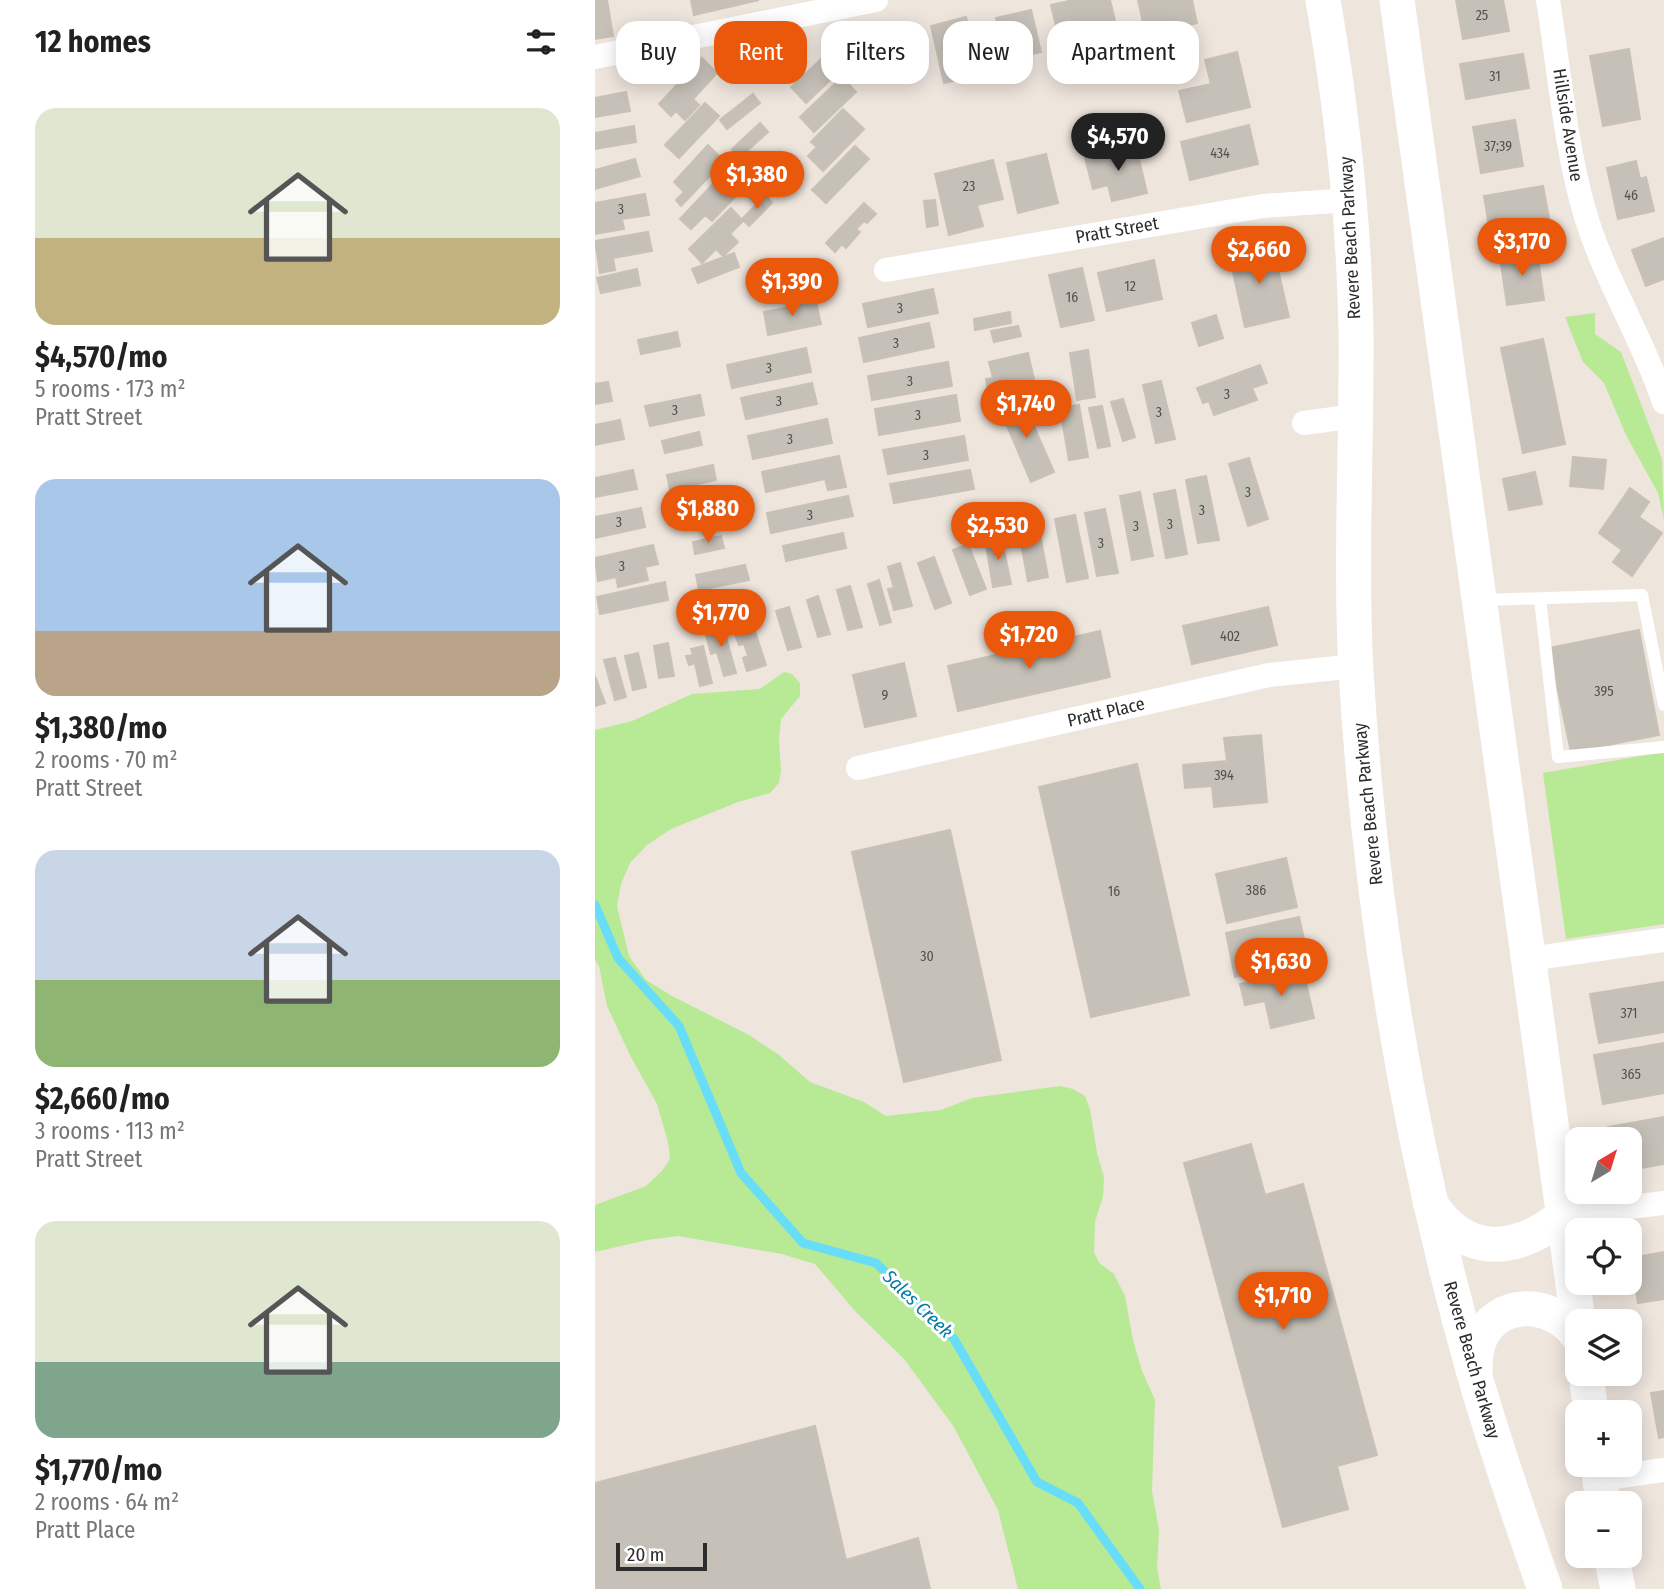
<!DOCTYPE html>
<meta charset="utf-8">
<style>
body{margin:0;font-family:"Fira Sans Condensed",sans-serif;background:#f6f6f6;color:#222;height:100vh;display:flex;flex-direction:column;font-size:26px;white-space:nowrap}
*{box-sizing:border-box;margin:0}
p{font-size:23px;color:#767676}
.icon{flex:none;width:38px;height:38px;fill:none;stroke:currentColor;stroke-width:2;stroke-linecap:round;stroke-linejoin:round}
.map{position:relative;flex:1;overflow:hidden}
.sheet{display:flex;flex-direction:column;background:#fff;width:595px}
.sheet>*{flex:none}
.top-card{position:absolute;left:21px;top:21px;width:665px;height:63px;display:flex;gap:14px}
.needle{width:46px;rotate:38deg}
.fabs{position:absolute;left:970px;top:1127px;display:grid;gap:14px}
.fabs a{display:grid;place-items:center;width:77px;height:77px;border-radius:14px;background:#fff;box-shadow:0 4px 18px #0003;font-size:35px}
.scale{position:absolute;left:21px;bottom:18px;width:91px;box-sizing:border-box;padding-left:7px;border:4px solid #2c2c2c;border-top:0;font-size:19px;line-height:24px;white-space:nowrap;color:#2c2c2c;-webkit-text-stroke:5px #fff;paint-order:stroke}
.price{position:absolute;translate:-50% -60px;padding:0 16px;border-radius:24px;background:#ea580c;color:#fff;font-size:23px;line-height:46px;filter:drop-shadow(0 2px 4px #0008)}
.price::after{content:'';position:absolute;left:50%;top:42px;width:21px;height:16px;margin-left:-10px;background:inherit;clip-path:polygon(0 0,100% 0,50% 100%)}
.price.selected{background:#222;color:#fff}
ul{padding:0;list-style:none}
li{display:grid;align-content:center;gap:14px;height:371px;padding:0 35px}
li span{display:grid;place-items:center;height:217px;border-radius:21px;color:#555}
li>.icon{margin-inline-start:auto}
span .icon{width:126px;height:126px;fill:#fffc;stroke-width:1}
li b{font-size:30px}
h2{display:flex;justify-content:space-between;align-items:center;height:84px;padding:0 35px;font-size:30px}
.chip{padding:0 24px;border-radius:21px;background:#fff;box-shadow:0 4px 18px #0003;font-size:24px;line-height:63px}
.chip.selected{background:#ea580c;color:#fff}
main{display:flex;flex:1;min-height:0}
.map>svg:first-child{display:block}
.green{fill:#b8e995}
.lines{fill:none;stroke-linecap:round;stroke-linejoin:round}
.stream{stroke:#68ddf8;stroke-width:9}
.building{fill:#c6c1b8;stroke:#cac1b6;stroke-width:2}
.service{stroke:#fff;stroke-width:12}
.minor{stroke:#fff;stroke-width:24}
.secondary{stroke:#fff;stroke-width:35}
.labels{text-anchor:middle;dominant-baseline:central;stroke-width:6;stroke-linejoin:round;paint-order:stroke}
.number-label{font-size:14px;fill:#52514f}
.street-label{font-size:18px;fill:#2c2c2c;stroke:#fff}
.water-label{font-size:19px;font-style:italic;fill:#037ca8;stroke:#fff}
</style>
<main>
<section class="sheet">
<h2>12 homes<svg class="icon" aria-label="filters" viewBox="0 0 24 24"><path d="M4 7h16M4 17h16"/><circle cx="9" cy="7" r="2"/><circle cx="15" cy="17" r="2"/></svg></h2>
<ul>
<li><span style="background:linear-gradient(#dfe7d0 60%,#c2b280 0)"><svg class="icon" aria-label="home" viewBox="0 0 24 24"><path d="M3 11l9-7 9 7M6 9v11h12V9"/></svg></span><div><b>$4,570/mo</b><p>5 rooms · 173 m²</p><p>Pratt Street</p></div></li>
<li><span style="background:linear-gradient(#a9c7e8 70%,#b9a48a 0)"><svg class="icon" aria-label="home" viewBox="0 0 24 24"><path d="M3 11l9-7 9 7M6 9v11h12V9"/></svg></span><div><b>$1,380/mo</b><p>2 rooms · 70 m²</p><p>Pratt Street</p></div></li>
<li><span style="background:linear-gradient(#c9d6e8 60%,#8fb573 0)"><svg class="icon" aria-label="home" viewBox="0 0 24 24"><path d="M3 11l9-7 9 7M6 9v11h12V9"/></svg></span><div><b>$2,660/mo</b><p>3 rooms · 113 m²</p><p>Pratt Street</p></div></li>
<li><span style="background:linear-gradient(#dfe7d0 65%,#7fa58c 0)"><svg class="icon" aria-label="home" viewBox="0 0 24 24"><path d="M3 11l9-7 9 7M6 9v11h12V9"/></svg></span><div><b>$1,770/mo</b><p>2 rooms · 64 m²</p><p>Pratt Place</p></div></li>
</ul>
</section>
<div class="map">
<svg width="1069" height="1589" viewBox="0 0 1069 1589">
<rect width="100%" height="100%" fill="#eee5dd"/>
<path class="green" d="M1000,313V334L1026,352L1067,459L1069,520L1063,493L1031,435L1009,383L988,362L970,317Z
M189,672L197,674L205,683V696L186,719L184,739L186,771L184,783L175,793L143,802L76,829L52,845L35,863L26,884L22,906L34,956L51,980L77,996L154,1035L184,1055L215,1082L269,1102L291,1116L346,1110L377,1098L465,1086L478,1089L490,1096L495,1109L502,1153L509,1177L508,1196L500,1222L499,1252L504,1263L519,1274L530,1296L538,1340L547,1371L560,1400L557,1491L564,1530L562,1568L566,1589H423L403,1510L359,1427L309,1359L261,1312L220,1264L187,1254L83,1236L52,1240L0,1252V1205L51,1186L67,1171L75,1159L73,1142L62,1104L35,1055L12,1006L4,966L0,960V730L37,721L97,694L165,689Z
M1069,752V924L971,939L948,773Z"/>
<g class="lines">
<path class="stream" d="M0,905L23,958L84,1026L146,1173L208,1243L281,1263L359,1339L442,1482L483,1503L545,1589"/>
</g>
<path class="building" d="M0,0H12L18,36L0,39Z
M96,0H164L99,15Z
M478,0H515L522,29L465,43L456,5Z
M543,0H597L602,23L551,36Z
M861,0H908L914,31L868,39Z
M436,10L446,52L411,60L401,18Z
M371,17L384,75L349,83L336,26Z
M1034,49L1045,119L1008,126L995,56Z
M236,50L251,65L211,103L196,87Z
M642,52L655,107L592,122L584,91L616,84L610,60Z
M928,54L934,88L871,99L865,64Z
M107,58L122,73L98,99L104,105L90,120L81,111L76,116L64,104Z
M247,77L261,92L219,132L205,117Z
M31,92L35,111L0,117V98Z
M158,94L165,103L132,129L125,120Z
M110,103L124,116L84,158L70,145Z
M248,109L269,129L228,171L213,156L222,147L216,142Z
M920,120L928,166L886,173L878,127Z
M165,123L173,132L144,158L137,149Z
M654,125L663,164L595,180L586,142Z
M39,126L41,142L0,149V133Z
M113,145L129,161L86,206L81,200L89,192L79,182Z
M260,146L274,159L231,203L217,190Z
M541,146L552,193L517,201L513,185L498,189L490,158Z
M451,154L463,203L423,213L412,163Z
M40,159L45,176L0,189V170Z
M175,160L191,176L161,204L146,189Z
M398,160L408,199L382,205L388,226L354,235L340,174Z
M1041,161L1045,179L1051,177L1059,211L1023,219L1012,168Z
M133,168L144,178L134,189L141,196L117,221L110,215L96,229L85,219Z
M948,186L956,228L896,238L889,196Z
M50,194L54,215L27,219L29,229L0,234V203Z
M171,195L177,203L154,226L147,219Z
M340,200L343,225L332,227L329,201Z
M269,203L281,214L272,223L269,221L261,229L265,232L251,248L247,244L240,252L231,243Z
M136,208L148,221L135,234L143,242L128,256L121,249L107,263L94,249Z
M53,232L57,251L18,258L20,270L5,273L0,241Z
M1069,238V279L1051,286L1037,250Z
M677,244L694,317L650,327L634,254Z
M942,251L949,300L912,305L905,257Z
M139,253L144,267L103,283L97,269Z
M559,260L567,299L512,311L503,273Z
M487,268L499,320L466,327L454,275Z
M42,269L45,285L6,293L2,278Z
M338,289L343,313L273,327L268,304Z
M221,302L226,324L173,335L169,312Z
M415,312L416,323L380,330L379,319Z
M621,315L628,338L604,346L597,323Z
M334,323L339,347L269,362L264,338Z
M423,326L426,336L399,342L396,331Z
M82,332L85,346L46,354L43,340Z
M948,339L970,444L928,453L906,348Z
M211,348L216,372L137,388L132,365Z
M493,350L500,397L482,400L475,353Z
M433,353L439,379L428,381L429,387L410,392L408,387L393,391L391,379L398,378L394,362Z
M353,362L357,386L277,400L273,376Z
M665,365L672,383L657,388L662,400L619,415L614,401L608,403L602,388Z
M566,381L580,439L561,443L548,385Z
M13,382L17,401L0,404V384Z
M217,383L222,404L151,419L146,398Z
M105,395L109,415L55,426L50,406Z
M361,395L365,421L284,435L280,409Z
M426,397L459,472L436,482L404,407Z
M528,399L540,437L528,441L516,402Z
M484,405L493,457L474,460L465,408Z
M507,406L515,446L503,448L494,408Z
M232,419L237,443L158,459L153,436Z
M25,420L29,439L0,445V425Z
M104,432L107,445L70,453L67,441Z
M369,436L373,460L293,474L288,450Z
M244,456L251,487L233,490L230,479L171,492L167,472Z
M978,457L1011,460L1008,489L975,486Z
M654,458L673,519L653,526L634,464Z
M118,465L121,480L75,490L72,475Z
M38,470L42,489L0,497V478Z
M375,470L379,489L299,503L295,484Z
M940,472L947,504L914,510L908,479Z
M611,476L624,540L603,543L591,480Z
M1035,488L1054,502L1044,517L1067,533L1037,576L1018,562L1027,550L1004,533Z
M580,490L592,554L571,558L559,494Z
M545,492L558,556L537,560L525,496Z
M253,496L258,516L176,533L172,513Z
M126,502L129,515L90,523L88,510Z
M46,508L50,527L0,538V517Z
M510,509L523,573L502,576L490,513Z
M441,513L453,577L433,581L421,517Z
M480,515L493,578L472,582L460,519Z
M248,533L251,548L191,561L188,546Z
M126,536L129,548L100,554L98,542Z
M406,536L416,584L398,587L390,539Z
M373,544L391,589L375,595L358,550Z
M58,545L63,564L50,567L53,580L23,587L21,577L3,581L0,558Z
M339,557L356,603L340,609L323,563Z
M305,563L317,606L299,610L293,589L299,588L293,567Z
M150,565L154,580L104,590L101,575Z
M284,580L296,622L285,625L273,584Z
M70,582L73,600L5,614L2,597Z
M255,586L267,627L253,630L242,590Z
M223,596L235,634L223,637L212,600Z
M194,607L206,647L193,650L181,611Z
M673,607L682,645L597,664L588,626Z
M155,616L171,665L152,671L148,658L153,656L149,644L144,645L140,634L145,632L141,620Z
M128,626L141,673L129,676L122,652L116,654L110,631Z
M1044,630L1064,735L976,752L954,648Z
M505,631L515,677L363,711L353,666Z
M73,643L79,676L64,678L59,646Z
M108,646L117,683L105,686L100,663L94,665L91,656L98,655L96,649Z
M43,653L51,687L38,690L30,656Z
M20,658L31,697L20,700L9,660Z
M309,663L321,716L270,727L258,675Z
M0,676L10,703L0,706Z
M666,735L672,802L619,807L617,786L590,788L588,765L632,761L629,738Z
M542,764L594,995L496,1017L444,787Z
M355,830L406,1060L309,1082L257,852Z
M691,858L702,907L632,923L621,874Z
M704,917L714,960L640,977L631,933Z
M708,970L719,1018L676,1028L670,1001L650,1005L645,984Z
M1069,982V1032L1004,1043L995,994Z
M1069,1043V1093L1008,1104L999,1055Z
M1069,1117V1164L1034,1170V1139H1015L1013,1127Z
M656,1144L670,1195L708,1184L782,1455L742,1466L753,1509L688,1527L589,1163Z
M1069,1252V1299L1043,1303L1036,1258Z
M1069,1391V1437L1064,1438L1056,1393Z
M220,1426L251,1560L323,1538L335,1589H0V1483Z"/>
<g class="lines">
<path class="service" d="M945,599L963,757L1069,747
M887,600L1047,595L1069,705"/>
<path class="minor" d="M953,0C964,68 970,144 989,210C1008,277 1047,336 1069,402
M0,57L281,0
M291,270L668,206L755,200
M709,423L760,416
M263,768L674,675L761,666
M934,959L1069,940
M969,1215L1069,1203
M1005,1479L1069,1470"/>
<path class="secondary" d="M728,0C747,110 759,219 761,330C762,444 755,557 761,671C775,908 814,1144 879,1373C900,1446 925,1518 950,1589
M802,0L983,1321
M835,1203C871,1259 922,1253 969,1215
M880,1373C880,1362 880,1352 884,1341C902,1298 957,1300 982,1335
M991,1374L996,1412
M1003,1465L1008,1503
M1016,1556L1023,1589"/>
</g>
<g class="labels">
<g class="number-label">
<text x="887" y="15">25</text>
<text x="900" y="76">31</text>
<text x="903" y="146">37;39</text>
<text x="625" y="153">434</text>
<text x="374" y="186">23</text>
<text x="1036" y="195">46</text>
<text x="26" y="209">3</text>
<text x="535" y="286">12</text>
<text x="477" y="297">16</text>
<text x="305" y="308">3</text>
<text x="301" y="343">3</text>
<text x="174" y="368">3</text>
<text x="315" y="381">3</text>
<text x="632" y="394">3</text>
<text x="184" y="401">3</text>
<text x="80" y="410">3</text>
<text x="564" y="412">3</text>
<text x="323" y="415">3</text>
<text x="195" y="439">3</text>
<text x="331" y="455">3</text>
<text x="653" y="492">3</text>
<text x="607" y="510">3</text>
<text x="215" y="515">3</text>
<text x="24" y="522">3</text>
<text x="575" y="524">3</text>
<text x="541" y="526">3</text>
<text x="506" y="543">3</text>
<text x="27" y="566">3</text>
<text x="635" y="636">402</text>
<text x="1009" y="691">395</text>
<text x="290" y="695">9</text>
<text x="629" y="775">394</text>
<text x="661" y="890">386</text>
<text x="519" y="891">16</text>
<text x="332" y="956">30</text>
<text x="1034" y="1013">371</text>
<text x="1036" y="1074">365</text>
</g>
<g class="street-label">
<text transform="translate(973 125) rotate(81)">Hillside Avenue</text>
<text transform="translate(522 230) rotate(-10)">Pratt Street</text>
<text transform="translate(755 238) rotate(-93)">Revere Beach Parkway</text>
<text transform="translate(511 712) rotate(-13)">Pratt Place</text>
<text transform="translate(773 804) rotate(-96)">Revere Beach Parkway</text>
<text transform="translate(877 1360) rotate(74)">Revere Beach Parkway</text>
</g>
<g class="water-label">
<text transform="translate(323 1304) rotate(44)">Sales Creek</text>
</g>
</g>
</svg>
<div class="fabs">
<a><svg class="needle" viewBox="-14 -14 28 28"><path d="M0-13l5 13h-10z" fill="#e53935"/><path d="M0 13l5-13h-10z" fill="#767676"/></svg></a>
<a><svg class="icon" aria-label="locate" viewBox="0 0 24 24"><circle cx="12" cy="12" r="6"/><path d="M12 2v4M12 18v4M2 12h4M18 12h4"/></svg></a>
<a><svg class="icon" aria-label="layers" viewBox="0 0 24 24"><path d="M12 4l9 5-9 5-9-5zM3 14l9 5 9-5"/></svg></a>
<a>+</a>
<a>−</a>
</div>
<div class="scale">20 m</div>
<b class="price selected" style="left:523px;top:173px">$4,570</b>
<b class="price" style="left:162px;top:211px">$1,380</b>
<b class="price" style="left:927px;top:278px">$3,170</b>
<b class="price" style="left:664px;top:286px">$2,660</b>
<b class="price" style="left:197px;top:318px">$1,390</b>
<b class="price" style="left:431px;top:440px">$1,740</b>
<b class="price" style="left:113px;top:545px">$1,880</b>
<b class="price" style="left:403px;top:562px">$2,530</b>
<b class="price" style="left:126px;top:649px">$1,770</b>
<b class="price" style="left:434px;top:671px">$1,720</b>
<b class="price" style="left:686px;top:998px">$1,630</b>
<b class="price" style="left:688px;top:1332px">$1,710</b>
<div class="top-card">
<a class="chip">Buy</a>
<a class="chip selected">Rent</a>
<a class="chip">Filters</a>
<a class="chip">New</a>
<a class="chip">Apartment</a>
</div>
</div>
</main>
